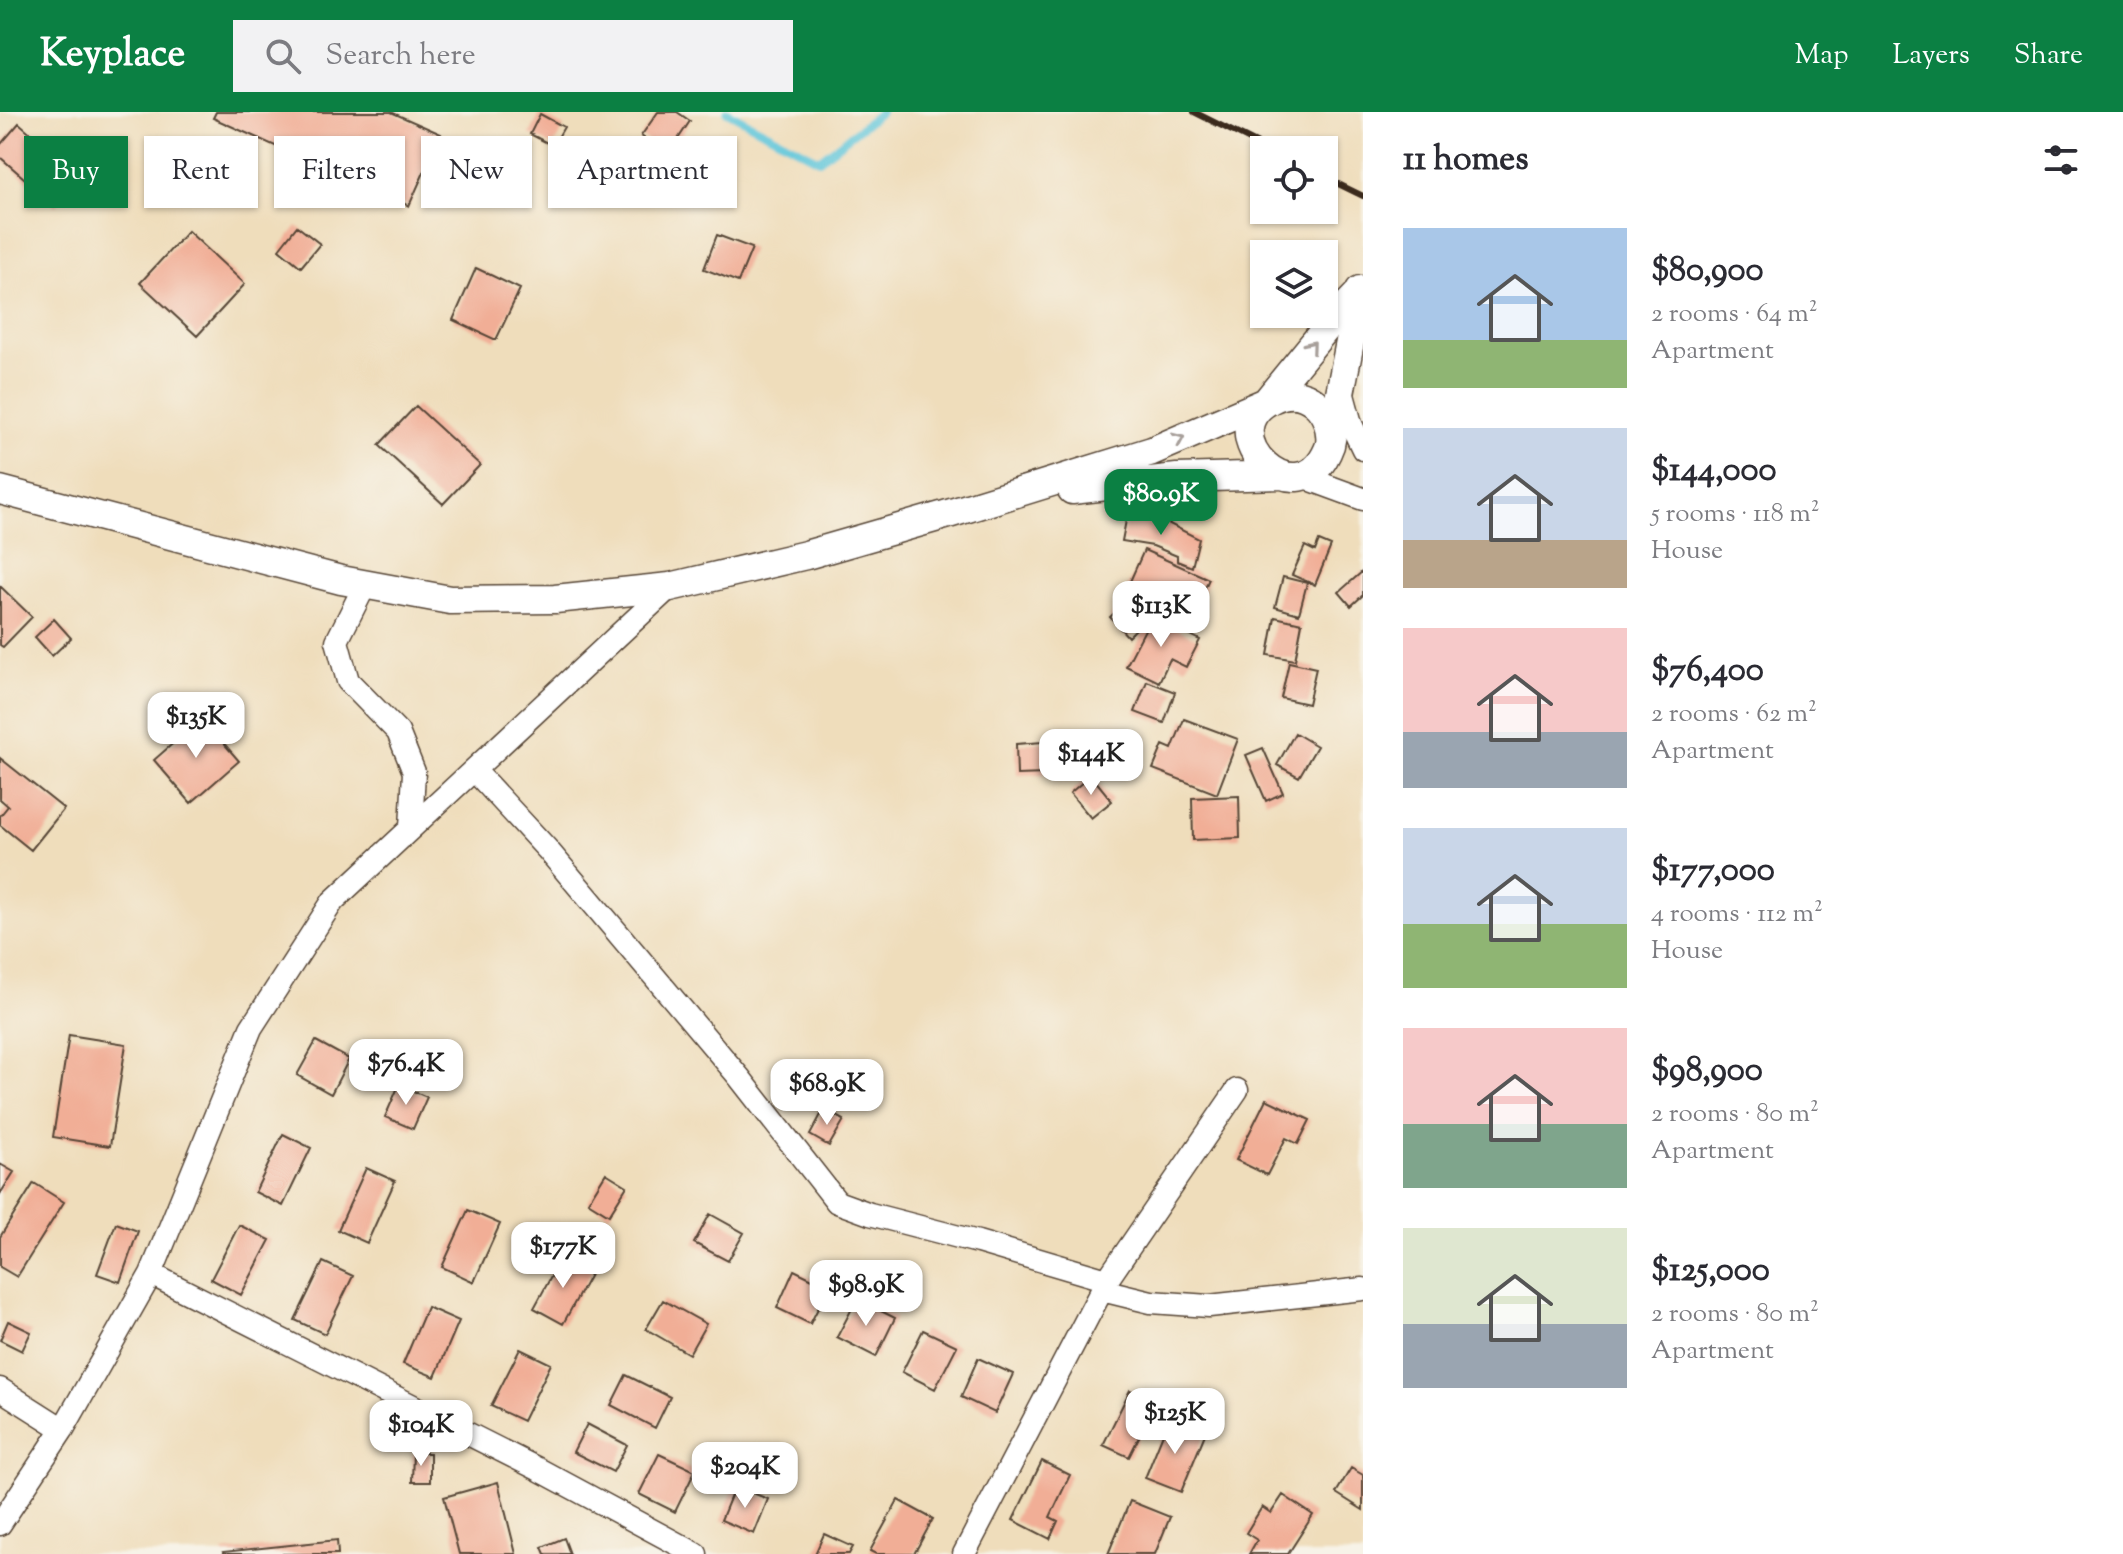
<!DOCTYPE html>
<meta charset="utf-8">
<style>
body{margin:0;font-family:"Sorts Mill Goudy",serif;background:#f2f2f3;color:#2b2b33;height:100vh;display:flex;flex-direction:column;font-size:30px;white-space:nowrap}
*{box-sizing:border-box;margin:0}
p{font-size:26px;color:#7c7c81}
.icon{flex:none;width:44px;height:44px;fill:none;stroke:currentColor;stroke-width:2;stroke-linecap:round;stroke-linejoin:round}
.map{position:relative;flex:1;overflow:hidden}
.drawer{display:flex;flex-direction:column;background:#fff;width:760px}
.drawer>*{flex:none}
.top-card{position:absolute;left:24px;top:24px;width:760px;height:72px;display:flex;gap:16px}
.fabs{position:absolute;left:1250px;top:24px;display:grid;gap:16px}
.fabs a{display:grid;place-items:center;width:88px;height:88px;border-radius:0px;background:#fff;box-shadow:0 2px 6px #0004;font-size:40px}
.price{position:absolute;translate:-50% -68px;padding:0 18px;border-radius:16px;background:#fff;color:#222;font-size:26px;line-height:52px;filter:drop-shadow(0 2px 4px #0008)}
.price::after{content:'';position:absolute;left:50%;top:48px;width:24px;height:18px;margin-left:-12px;background:inherit;clip-path:polygon(0 0,100% 0,50% 100%)}
.price.current{background:#0b8043;color:#fff}
ul{padding:0;list-style:none}
li{display:flex;align-items:center;gap:24px;height:200px;padding:0 40px}
li span{display:grid;place-items:center;flex:none;width:224px;height:160px;border-radius:0px;color:#555}
li>.icon{margin-inline-start:auto}
span .icon{width:96px;height:96px;fill:#fffc;stroke-width:1}
li b{font-size:34px}
h2{display:flex;justify-content:space-between;align-items:center;height:96px;padding:0 40px;font-size:34px}
.chip{padding:0 28px;border-radius:0px;background:#fff;box-shadow:0 2px 6px #0004;font-size:28px;line-height:72px}
.chip.current{background:#0b8043;color:#fff}
header{display:flex;align-items:center;gap:48px;box-sizing:border-box;height:112px;padding:0 40px;background:#0b8043;color:#fff}
header strong{font-size:38px}
nav{display:flex;gap:44px;margin-inline-start:auto;font-size:28px}
.search{width:560px;height:72px;background:#f2f2f3;display:flex;align-items:center;gap:20px;box-sizing:border-box;padding:0 28px;border-radius:0px;color:#7c7c81;font-size:30px}
main{display:flex;flex:1;min-height:0}
.map>svg:first-child{display:block}
.lines{fill:none;stroke-linecap:round;stroke-linejoin:round}
.stream{stroke:#5ec6da;stroke-width:8}
.building{fill:#f1ae96}
.minor-casing{stroke:#564536;stroke-width:25}
.tertiary-casing{stroke:#564536;stroke-width:31}
.minor{stroke:#fff;stroke-width:22}
.tertiary{stroke:#fff;stroke-width:28}
.rail{stroke:#3b2a1e;stroke-width:6}
.oneway{stroke:#a79f9a}
</style>
<header>
<strong>Keyplace</strong>
<div class="search"><svg class="icon" aria-label="search" viewBox="0 0 24 24"><circle cx="10" cy="10" r="6"/><path d="M15 15l6 6"/></svg>Search here</div>
<nav><a>Map</a><a>Layers</a><a>Share</a></nav>
</header>
<main>
<div class="map">
<svg width="1363" height="1442" viewBox="0 0 1363 1442">
<rect width="100%" height="100%" fill="#f7f3e8"/>
<filter id="ink" filterUnits="userSpaceOnUse"><feTurbulence type="fractalNoise" baseFrequency=".0125" numOctaves="2"/><feDisplacementMap in="SourceGraphic" scale="16" xChannelSelector="R" yChannelSelector="G"/><feConvolveMatrix kernelMatrix="1 2 1 2 8 2 1 2 1" color-interpolation-filters="sRGB"/></filter>
<filter id="wash" filterUnits="userSpaceOnUse"><feTurbulence type="fractalNoise" baseFrequency=".006" numOctaves="4" result="noise"/><feDisplacementMap in="SourceGraphic" scale="32" xChannelSelector="R" yChannelSelector="G"/><feGaussianBlur stdDeviation="1.8" result="paint"/><feColorMatrix in="noise" values="0 0 0 0 0 0 0 0 0 0 0 0 0 0 0 0 0 1.4 0 .05"/><feComposite in="paint" operator="in"/></filter>
<g filter="url(#wash)">
<rect width="100%" height="100%" fill="#efddbb"/>
<g class="lines">
<path class="stream" d="M727,0L819,48L881,0"/>
</g>
<g id="blocks">
<path class="building" d="M216,0H391L441,22L409,94L213,6Z
M658,0H677L690,9L668,42L641,24Z
M540,2L564,15L553,34L530,22Z
M19,11L81,65L56,94L0,45V33Z
M297,114L320,132L301,155L279,137Z
M188,119L245,172L197,224L140,171Z
M717,123L752,136L738,170L704,157Z
M476,156L520,177L496,228L453,208Z
M416,294L480,353L443,392L379,333Z
M1127,403L1160,407L1199,427L1192,455L1177,449V444L1153,434L1122,429Z
M1319,429L1331,434L1315,473L1292,463L1305,434L1315,439Z
M1144,438L1209,467L1187,514L1123,485Z
M1363,459V483L1351,494L1339,480Z
M1283,465L1307,471L1299,502L1275,495Z
M0,474L32,505L3,535L0,533Z
M1128,488L1146,507L1128,525L1110,505Z
M1152,504L1200,528L1186,555L1170,547L1159,570L1126,554Z
M1275,505L1302,511L1295,548L1268,543Z
M54,507L71,526L52,544L35,525Z
M1289,550L1316,556L1308,592L1281,586Z
M1147,569L1175,580L1164,611L1135,600Z
M202,606L239,649L191,691L154,648Z
M1184,607L1238,627L1217,682L1153,657L1163,633L1172,637Z
M1295,621L1317,634L1299,665L1277,653Z
M1043,630L1045,662L1017,663L1016,632Z
M1263,636L1283,681L1266,689L1246,643Z
M0,646L64,697L31,738L0,713V704L8,694L0,687Z
M1091,663L1112,689L1091,706L1070,681Z
M1239,684L1240,726L1193,728L1192,686Z
M69,923L126,932L110,1034L53,1025Z
M316,929L349,947L331,982L297,963Z
M399,973L427,985L413,1017L385,1005Z
M1266,987L1310,1008L1298,1032L1286,1026L1267,1063L1236,1048Z
M824,997L844,1008L829,1034L810,1023Z
M283,1022L311,1036L283,1094L255,1080Z
M0,1052L14,1060L0,1082Z
M366,1056L395,1069L367,1131L338,1118Z
M606,1061L627,1074L609,1103L588,1090Z
M34,1071L64,1090L17,1165L0,1155V1125Z
M468,1098L500,1112L474,1170L442,1155Z
M710,1102L744,1121L728,1149L694,1131Z
M116,1111L138,1119L120,1170L97,1162Z
M239,1113L270,1128L241,1183L211,1167Z
M563,1143L592,1159L563,1212L534,1196Z
M323,1150L353,1164L325,1222L295,1208Z
M794,1158L829,1175L810,1212L777,1196Z
M857,1187L895,1206L876,1245L837,1225Z
M663,1188L706,1212L689,1242L646,1217Z
M427,1195L459,1209L435,1265L403,1252Z
M8,1209L31,1220L22,1239L0,1228Z
M923,1218L957,1234L935,1277L902,1260Z
M520,1237L551,1252L523,1309L491,1294Z
M978,1246L1013,1262L995,1301L961,1285Z
M626,1263L670,1285L655,1316L611,1293Z
M1130,1278L1156,1291L1129,1345L1103,1333Z
M1169,1307L1205,1322L1181,1380L1145,1366Z
M587,1312L627,1333L613,1360L573,1340Z
M413,1341H430V1370H412Z
M659,1342L695,1359L675,1400L639,1382Z
M1042,1349L1070,1363L1050,1405L1058,1409L1050,1427L1013,1408Z
M1351,1356L1363,1363V1398L1336,1381Z
M498,1370L516,1442H459L444,1385Z
M735,1374L768,1387L754,1422L721,1408Z
M1283,1383L1313,1403L1288,1442H1249L1257,1428L1246,1421L1262,1395L1271,1401Z
M898,1388L933,1407L914,1442H876L870,1439Z
M1130,1389L1170,1405L1155,1442H1108Z
M824,1422L853,1435L849,1442H815Z
M564,1426L570,1442H545L542,1435Z
M337,1428L338,1442H224L223,1440Z"/>
</g>
</g>
<g filter="url(#ink)">
<use href="#blocks" fill-opacity="0" stroke="#564536" stroke-width="2"/>
<g class="lines">
<defs>
<path id="minor" d="M1342,279L1351,312L1363,337
M1302,362L1314,369L1363,387
M365,473L337,529L348,569L398,620L414,660L411,716
M474,658L547,737L739,965L837,1090L870,1102L978,1130L1107,1168
M151,1162L538,1357L696,1442
M1102,1178L1151,1190L1209,1194L1363,1177
M0,1277L63,1317
M0,1412L63,1317L151,1162L251,916L333,789L670,475
M964,1442L1107,1168L1237,978"/>
<path id="tertiary" d="M1330,333C1334,299 1305,270 1272,287C1205,320 1301,414 1330,333L1360,178
M0,378L341,468L450,488L555,487L670,475L806,443L945,403L1152,339L1266,290L1332,209L1358,182
M1072,378L1177,366L1280,363"/>
</defs>
<use href="#minor" class="minor-casing"/>
<use href="#tertiary" class="tertiary-casing"/>
<use href="#minor" class="minor"/>
<use href="#tertiary" class="tertiary"/>
<path class="rail" d="M1194,0L1270,38
M1324,65L1363,84"/>
</g>
<defs><path id="oneway-chevron" d="M-2-3.5L2.5 0L-2 3.5" fill="none" stroke-width="1.6" stroke-linecap="round" stroke-linejoin="round" transform="scale(2)"/></defs>
<g class="oneway">
<use href="#oneway-chevron" transform="translate(1311 234) rotate(-50)"/>
<use href="#oneway-chevron" transform="translate(1179 327) rotate(-24)"/>
</g>
</g>
</svg>
<div class="fabs">
<a><svg class="icon" aria-label="locate" viewBox="0 0 24 24"><circle cx="12" cy="12" r="6"/><path d="M12 2v4M12 18v4M2 12h4M18 12h4"/></svg></a>
<a><svg class="icon" aria-label="layers" viewBox="0 0 24 24"><path d="M12 4l9 5-9 5-9-5zM3 14l9 5 9-5"/></svg></a>
</div>
<b class="price current" style="left:1161px;top:425px">$80.9K</b>
<b class="price" style="left:1161px;top:537px">$113K</b>
<b class="price" style="left:196px;top:648px">$135K</b>
<b class="price" style="left:1091px;top:685px">$144K</b>
<b class="price" style="left:406px;top:995px">$76.4K</b>
<b class="price" style="left:827px;top:1015px">$68.9K</b>
<b class="price" style="left:563px;top:1178px">$177K</b>
<b class="price" style="left:866px;top:1216px">$98.9K</b>
<b class="price" style="left:1175px;top:1344px">$125K</b>
<b class="price" style="left:421px;top:1356px">$104K</b>
<b class="price" style="left:745px;top:1398px">$204K</b>
<div class="top-card">
<a class="chip current">Buy</a>
<a class="chip">Rent</a>
<a class="chip">Filters</a>
<a class="chip">New</a>
<a class="chip">Apartment</a>
</div>
</div>
<section class="drawer">
<h2>11 homes<svg class="icon" aria-label="filters" viewBox="0 0 24 24"><path d="M4 7h16M4 17h16"/><circle cx="9" cy="7" r="2"/><circle cx="15" cy="17" r="2"/></svg></h2>
<ul>
<li><span style="background:linear-gradient(#a9c7e8 70%,#8fb573 0)"><svg class="icon" aria-label="home" viewBox="0 0 24 24"><path d="M3 11l9-7 9 7M6 9v11h12V9"/></svg></span><div><b>$80,900</b><p>2 rooms · 64 m²</p><p>Apartment</p></div></li>
<li><span style="background:linear-gradient(#c9d6e8 70%,#b9a48a 0)"><svg class="icon" aria-label="home" viewBox="0 0 24 24"><path d="M3 11l9-7 9 7M6 9v11h12V9"/></svg></span><div><b>$144,000</b><p>5 rooms · 118 m²</p><p>House</p></div></li>
<li><span style="background:linear-gradient(#f6c9c9 65%,#9aa5b1 0)"><svg class="icon" aria-label="home" viewBox="0 0 24 24"><path d="M3 11l9-7 9 7M6 9v11h12V9"/></svg></span><div><b>$76,400</b><p>2 rooms · 62 m²</p><p>Apartment</p></div></li>
<li><span style="background:linear-gradient(#c9d6e8 60%,#8fb573 0)"><svg class="icon" aria-label="home" viewBox="0 0 24 24"><path d="M3 11l9-7 9 7M6 9v11h12V9"/></svg></span><div><b>$177,000</b><p>4 rooms · 112 m²</p><p>House</p></div></li>
<li><span style="background:linear-gradient(#f6c9c9 60%,#7fa58c 0)"><svg class="icon" aria-label="home" viewBox="0 0 24 24"><path d="M3 11l9-7 9 7M6 9v11h12V9"/></svg></span><div><b>$98,900</b><p>2 rooms · 80 m²</p><p>Apartment</p></div></li>
<li><span style="background:linear-gradient(#dfe7d0 60%,#9aa5b1 0)"><svg class="icon" aria-label="home" viewBox="0 0 24 24"><path d="M3 11l9-7 9 7M6 9v11h12V9"/></svg></span><div><b>$125,000</b><p>2 rooms · 80 m²</p><p>Apartment</p></div></li>
</ul>
</section>
</main>
